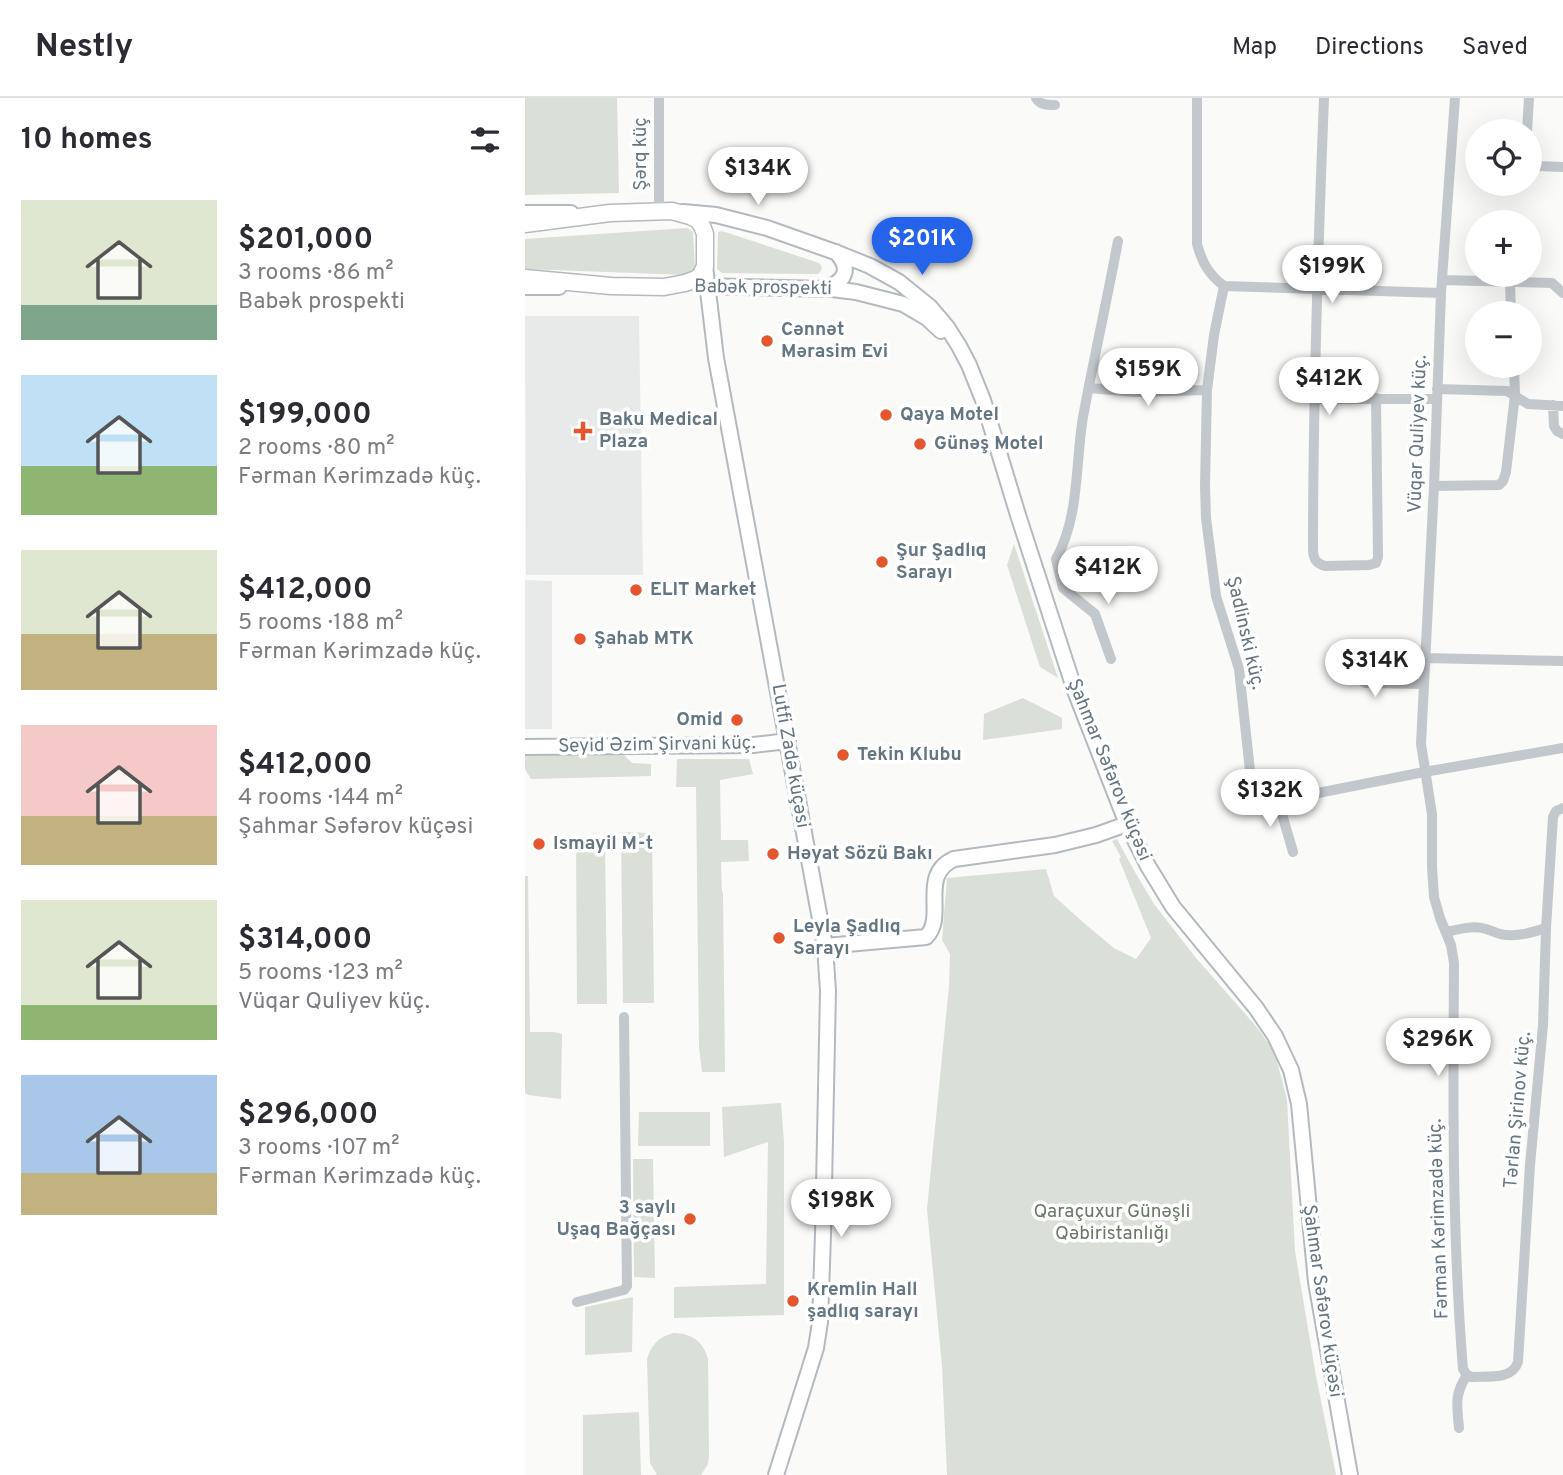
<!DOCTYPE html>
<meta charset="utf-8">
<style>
body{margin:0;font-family:Overpass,sans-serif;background:#f2f2f3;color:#2b2b33;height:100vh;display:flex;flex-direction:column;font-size:26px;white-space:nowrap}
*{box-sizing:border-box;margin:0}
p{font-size:23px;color:#7c7c81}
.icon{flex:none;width:38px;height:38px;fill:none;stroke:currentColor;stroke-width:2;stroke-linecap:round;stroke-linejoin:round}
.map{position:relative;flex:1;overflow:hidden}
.sheet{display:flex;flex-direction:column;background:#fff;width:525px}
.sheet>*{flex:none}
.controls{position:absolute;left:940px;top:21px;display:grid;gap:14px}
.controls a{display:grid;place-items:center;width:77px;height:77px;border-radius:50%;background:#fff;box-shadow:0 7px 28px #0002;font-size:35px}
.price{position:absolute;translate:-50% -60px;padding:0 16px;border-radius:24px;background:#fff;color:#222;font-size:23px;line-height:46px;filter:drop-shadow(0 2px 4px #0008)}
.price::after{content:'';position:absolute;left:50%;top:42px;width:21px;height:16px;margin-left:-10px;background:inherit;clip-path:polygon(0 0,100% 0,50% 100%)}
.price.active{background:#2563eb;color:#fff}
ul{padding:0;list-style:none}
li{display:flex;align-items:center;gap:21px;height:175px;padding:0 21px}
li span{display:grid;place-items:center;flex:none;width:196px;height:140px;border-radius:0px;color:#555}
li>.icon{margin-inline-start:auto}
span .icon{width:84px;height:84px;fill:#fffc;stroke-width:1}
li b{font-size:30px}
h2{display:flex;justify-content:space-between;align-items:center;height:84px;padding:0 21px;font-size:30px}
header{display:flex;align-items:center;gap:42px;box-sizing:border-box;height:98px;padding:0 35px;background:#fff;border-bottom:2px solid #e1e1e2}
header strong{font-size:33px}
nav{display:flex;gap:38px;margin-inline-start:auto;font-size:24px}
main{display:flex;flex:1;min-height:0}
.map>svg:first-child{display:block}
.built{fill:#e8e9e9}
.green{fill:#dadfd7}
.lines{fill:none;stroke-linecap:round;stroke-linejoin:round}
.secondary-casing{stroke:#b3babf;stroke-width:18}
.primary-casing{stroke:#b5babe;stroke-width:19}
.street{stroke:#c3c8cc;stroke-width:10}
.secondary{stroke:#fff;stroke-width:14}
.primary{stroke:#fff;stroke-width:16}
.poi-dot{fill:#e4572e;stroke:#fff;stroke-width:2.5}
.labels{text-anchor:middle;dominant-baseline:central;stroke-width:7;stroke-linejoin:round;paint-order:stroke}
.street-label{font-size:19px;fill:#657683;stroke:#fff}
.poi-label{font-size:19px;font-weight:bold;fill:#657683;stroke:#fff;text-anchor:start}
.park-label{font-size:19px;fill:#687a64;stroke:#fff}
</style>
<header>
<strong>Nestly</strong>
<nav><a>Map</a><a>Directions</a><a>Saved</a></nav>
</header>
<main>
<section class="sheet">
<h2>10 homes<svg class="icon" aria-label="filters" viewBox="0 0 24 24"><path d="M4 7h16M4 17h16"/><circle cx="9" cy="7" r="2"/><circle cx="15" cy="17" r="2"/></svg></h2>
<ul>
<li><span style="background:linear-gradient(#dfe7d0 75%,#7fa58c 0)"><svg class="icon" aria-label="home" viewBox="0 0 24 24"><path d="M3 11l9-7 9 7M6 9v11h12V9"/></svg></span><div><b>$201,000</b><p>3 rooms · 86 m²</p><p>Babək prospekti</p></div></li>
<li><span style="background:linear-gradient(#bfe0f5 65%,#8fb573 0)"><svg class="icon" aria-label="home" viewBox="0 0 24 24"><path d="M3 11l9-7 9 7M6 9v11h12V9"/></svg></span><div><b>$199,000</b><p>2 rooms · 80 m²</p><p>Fərman Kərimzadə küç.</p></div></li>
<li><span style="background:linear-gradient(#dfe7d0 60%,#c2b280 0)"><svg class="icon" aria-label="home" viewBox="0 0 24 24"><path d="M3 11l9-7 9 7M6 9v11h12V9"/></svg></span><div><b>$412,000</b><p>5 rooms · 188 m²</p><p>Fərman Kərimzadə küç.</p></div></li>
<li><span style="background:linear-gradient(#f6c9c9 65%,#c2b280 0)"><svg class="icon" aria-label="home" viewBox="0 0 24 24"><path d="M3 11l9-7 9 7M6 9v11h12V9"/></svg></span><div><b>$412,000</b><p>4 rooms · 144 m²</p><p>Şahmar Səfərov küçəsi</p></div></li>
<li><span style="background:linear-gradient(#dfe7d0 75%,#8fb573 0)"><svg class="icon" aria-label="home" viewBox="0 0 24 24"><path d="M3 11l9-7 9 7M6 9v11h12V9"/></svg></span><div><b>$314,000</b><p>5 rooms · 123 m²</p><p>Vüqar Quliyev küç.</p></div></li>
<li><span style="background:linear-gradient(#a9c7e8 70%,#c2b280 0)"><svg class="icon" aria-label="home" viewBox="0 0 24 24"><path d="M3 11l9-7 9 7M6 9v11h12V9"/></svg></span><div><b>$296,000</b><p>3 rooms · 107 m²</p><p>Fərman Kərimzadə küç.</p></div></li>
</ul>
</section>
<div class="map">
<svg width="1038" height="1377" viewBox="0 0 1038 1377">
<rect width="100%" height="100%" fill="#fafaf8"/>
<path class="built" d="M0,218H114L118,477H1Z
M0,482L27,483V631H0Z"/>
<path class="green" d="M0,0H92L94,95L0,97Z
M162,130L168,134L170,170L163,177L0,171V141Z
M197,133L294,165L297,169L296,173L293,176L197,175L192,171L193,134Z
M489,446L533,580L515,569L482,467Z
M498,600L537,620V631L458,642L459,616Z
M97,655L107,665L126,666V678L6,681L0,671V656Z
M152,661H224L228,676L195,682L196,742H223L224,763L196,764L197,794L198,795L200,974H177L174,949L171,689H151Z
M96,734L127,735L129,905H98Z
M592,741L607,769L629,806L671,860L730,927L744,946L752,963L762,1002L770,1153L791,1278L811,1377H422L417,1268L402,1111L424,888L425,856L417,842L422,780L521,771L529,798L560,826L589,850L611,861L626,840L594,761L596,759L587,743Z
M51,742L80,743L82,906H52Z
M0,778H3L5,934H29L37,936L36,1001L3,997L0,995Z
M256,1005L259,1044V1217L149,1220V1189L241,1186L243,1044L199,1059L197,1009Z
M114,1014H185V1048H113Z
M108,1061H128L130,1180L109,1179Z
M108,1199L107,1254L60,1257V1209Z
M148,1235C166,1235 178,1243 183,1261L184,1358L183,1366L176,1377H132L125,1365L122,1261C126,1247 134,1239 148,1235Z
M114,1314L116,1377H58V1317Z"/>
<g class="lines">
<defs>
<path id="secondary" d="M158,114L191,117L242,130L310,154L345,168L374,184L405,209L422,229L434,248L444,267L458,302L493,417L550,593L602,726L623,768L648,809L731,910L750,938L766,972L774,1006L791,1184L825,1377
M0,115H46
M180,168L191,260L300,848L303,893L298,1137L295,1224L291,1250L251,1377
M174,188L307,191L331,194L378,206L402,220L416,233
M0,189H34
M300,190C320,184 327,171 311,154
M0,649L228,647L263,643
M300,848L401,839C422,819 393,777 429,761L530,747L571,737L602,726"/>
<path id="primary" d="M0,126L85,115L147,113L165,118L173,122L177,128L180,136V168L176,177L171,181L160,185L139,189L86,188L0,180"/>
</defs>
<use href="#secondary" class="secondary-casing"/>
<use href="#primary" class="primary-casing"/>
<path class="street" d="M511,0C515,7 522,7 530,7
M672,0V146C677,164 683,176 699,188L689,237L682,292L680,388L681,420L691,498L714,571L726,682L729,689L752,699L783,697L899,674L1038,650
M799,0C793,150 788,300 788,450C788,460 790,465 800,468L844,467L851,465L853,459L851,300
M930,0L916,195L909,388L896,646L907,716V769L909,799L915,820L926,847L929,865C928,1000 927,1136 938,1271L942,1277
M1002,33L1004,0
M1004,65L1012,68L1038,69
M134,113V0
M917,182L1027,185L1038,195
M985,184L986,215
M699,188L916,195
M565,290L610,294L682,292
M912,291L982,293L1003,306L1038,308
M788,301H912
M1028,307L1029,328L1032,333L1038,336
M909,388L974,387L978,383L981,374L990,297L989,268
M900,560L1038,563
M586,561L570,516L538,490L531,461C555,418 550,366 558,319C569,260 582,202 593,143
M832,570L835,582L841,585L898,586
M752,699L768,754
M922,834C935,831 948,827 961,831C968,833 974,837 982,837C996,838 1008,834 1021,830
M52,1204L99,1192L102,1188L99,919
M942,1277L947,1279C964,1278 987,1282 993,1264L1005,1067L1018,927L1021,830L1028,719L1031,713L1038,710
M934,1330C932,1307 929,1297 942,1277"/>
<use href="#secondary" class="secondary"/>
<use href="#primary" class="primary"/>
</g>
<g class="poi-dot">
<circle cx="242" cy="243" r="7"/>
<circle cx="361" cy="317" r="7"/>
<path d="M54.5 322.5h7v7h7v7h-7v7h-7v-7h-7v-7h7z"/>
<circle cx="395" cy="346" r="7"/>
<circle cx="357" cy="464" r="7"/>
<circle cx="111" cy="492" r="7"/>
<circle cx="55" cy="541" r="7"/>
<circle cx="212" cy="622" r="7"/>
<circle cx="318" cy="657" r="7"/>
<circle cx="14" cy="746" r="7"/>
<circle cx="248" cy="756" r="7"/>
<circle cx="254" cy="840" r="7"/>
<circle cx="165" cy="1121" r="7"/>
<circle cx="268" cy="1203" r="7"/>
</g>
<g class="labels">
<g class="street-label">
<text transform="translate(116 56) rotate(-90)">Şərq küç</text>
<text transform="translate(238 190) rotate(1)">Babək prospekti</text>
<text transform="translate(893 336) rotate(-88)">Vüqar Quliyev küç.</text>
<text transform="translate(720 535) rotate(77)">Şadlinski küç.</text>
<text transform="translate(132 647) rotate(-1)">Seyid Əzim Şirvani küç.</text>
<text transform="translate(265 658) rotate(80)">Lutfi Zadə küçəsi</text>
<text transform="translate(584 672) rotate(68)">Şahmar Səfərov küçəsi</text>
<text transform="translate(993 1012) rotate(-85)">Tərlan Şirinov küç.</text>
<text transform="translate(914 1121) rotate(-92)">Fərman Kərimzadə küç.</text>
<text transform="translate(797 1203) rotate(82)">Şahmar Səfərov küçəsi</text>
</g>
<g class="poi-label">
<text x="256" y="232">Cənnət<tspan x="256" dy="22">Mərasim Evi</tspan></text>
<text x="375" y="317">Qaya Motel</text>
<text x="74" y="322">Baku Medical<tspan x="74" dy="22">Plaza</tspan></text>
<text x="409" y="346">Günəş Motel</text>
<text x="371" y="453">Şur Şadlıq<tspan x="371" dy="22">Sarayı</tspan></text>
<text x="125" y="492">ELIT Market</text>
<text x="69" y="541">Şahab MTK</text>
<text x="198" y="622" text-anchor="end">Omid</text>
<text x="332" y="657">Tekin Klubu</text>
<text x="28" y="746">Ismayil M-t</text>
<text x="262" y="756">Həyat Sözü Bakı</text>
<text x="268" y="829">Leyla Şadlıq<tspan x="268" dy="22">Sarayı</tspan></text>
<text x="151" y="1110" text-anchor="end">3 saylı<tspan x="151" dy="22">Uşaq Bağçası</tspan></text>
<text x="282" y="1192">Kremlin Hall<tspan x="282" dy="22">şadlıq sarayı</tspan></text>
</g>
<g class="park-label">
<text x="587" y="1114">Qaraçuxur Günəşli<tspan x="587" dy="22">Qəbiristanlığı</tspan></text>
</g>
</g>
</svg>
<div class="controls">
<a><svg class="icon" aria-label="locate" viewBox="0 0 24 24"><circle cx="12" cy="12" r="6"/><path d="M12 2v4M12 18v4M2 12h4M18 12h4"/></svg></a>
<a>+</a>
<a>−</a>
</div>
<b class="price" style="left:233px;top:109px">$134K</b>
<b class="price active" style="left:397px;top:179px">$201K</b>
<b class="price" style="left:807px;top:207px">$199K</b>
<b class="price" style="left:623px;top:310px">$159K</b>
<b class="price" style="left:804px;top:319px">$412K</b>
<b class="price" style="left:583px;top:508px">$412K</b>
<b class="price" style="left:850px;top:601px">$314K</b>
<b class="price" style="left:745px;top:731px">$132K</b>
<b class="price" style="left:913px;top:980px">$296K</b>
<b class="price" style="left:316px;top:1141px">$198K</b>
</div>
</main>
